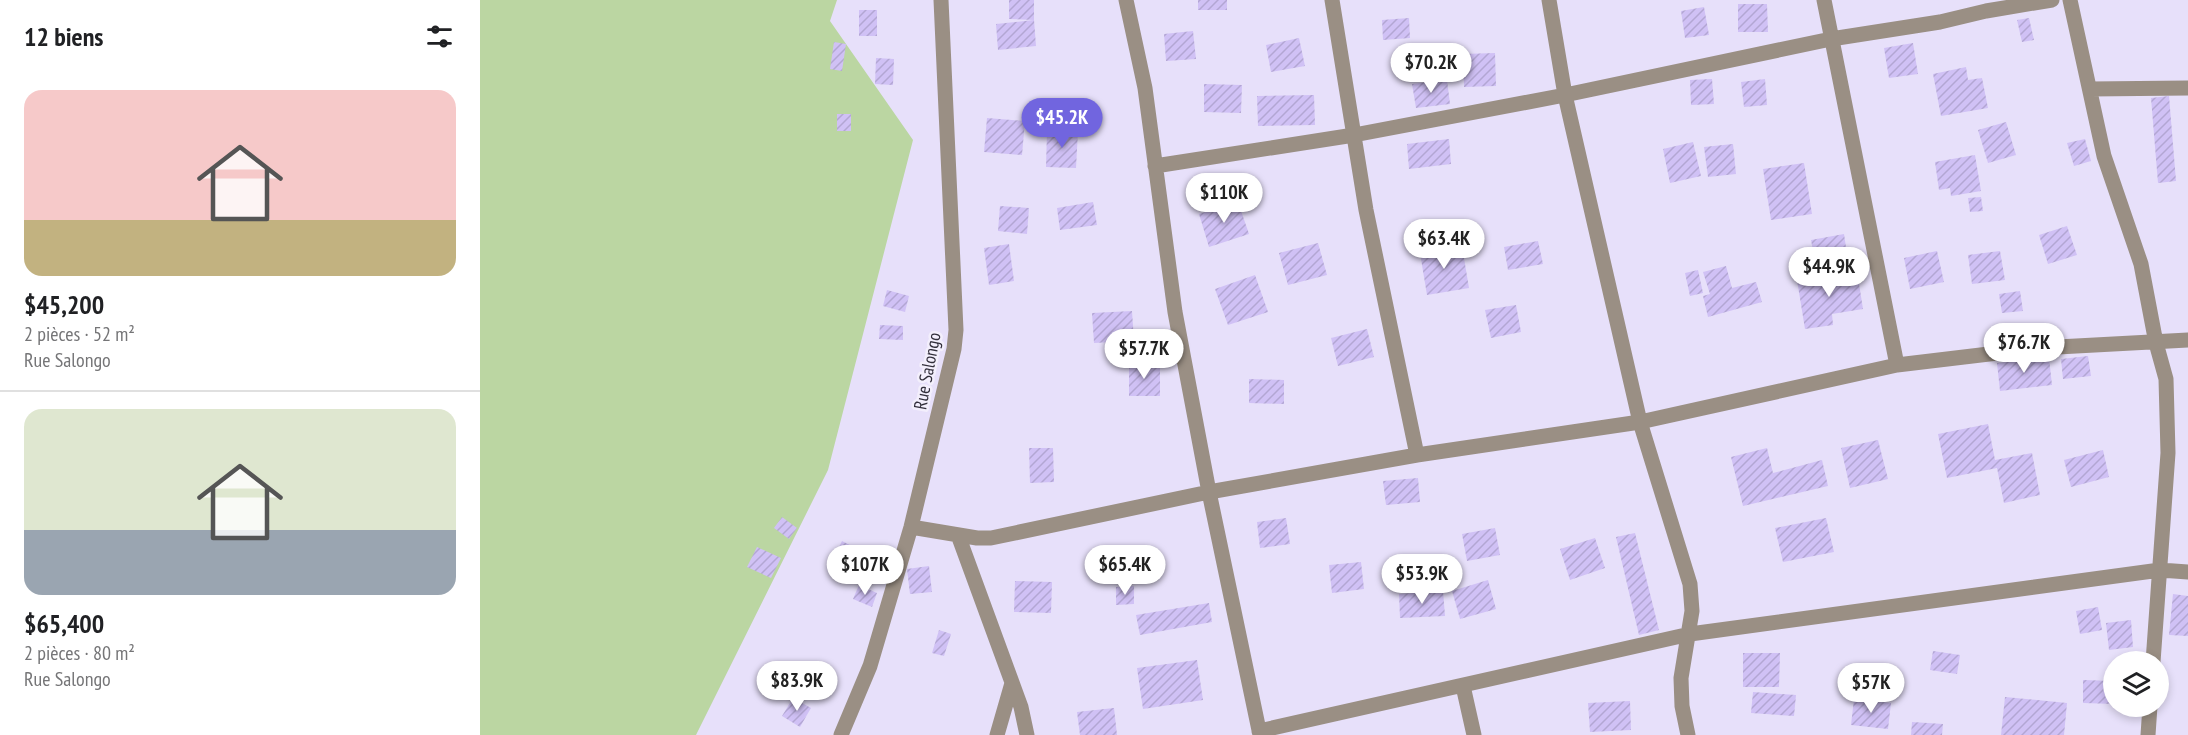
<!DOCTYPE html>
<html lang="fr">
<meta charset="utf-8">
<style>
body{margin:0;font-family:"PT Sans Narrow",sans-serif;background:#f2f2f2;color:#202124;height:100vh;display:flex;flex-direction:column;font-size:22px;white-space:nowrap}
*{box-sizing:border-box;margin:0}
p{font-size:20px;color:#757577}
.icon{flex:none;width:33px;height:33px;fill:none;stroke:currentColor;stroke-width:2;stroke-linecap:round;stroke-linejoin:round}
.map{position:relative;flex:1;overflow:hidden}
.side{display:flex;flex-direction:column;background:#fff;width:480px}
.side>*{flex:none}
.controls{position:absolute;left:1623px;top:651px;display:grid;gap:12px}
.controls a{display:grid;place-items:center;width:66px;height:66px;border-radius:50%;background:#fff;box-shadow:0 3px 9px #0003;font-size:30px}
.price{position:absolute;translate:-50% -51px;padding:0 14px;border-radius:21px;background:#fff;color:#222;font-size:20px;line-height:39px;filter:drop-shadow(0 2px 3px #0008)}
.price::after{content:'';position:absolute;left:50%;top:36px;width:18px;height:14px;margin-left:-9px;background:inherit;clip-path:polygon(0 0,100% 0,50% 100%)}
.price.current{background:#7165df;color:#fff}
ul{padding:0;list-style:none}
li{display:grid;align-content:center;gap:12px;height:318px;padding:0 24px}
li+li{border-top:2px solid #e0e0e0}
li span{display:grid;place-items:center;height:186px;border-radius:18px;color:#555}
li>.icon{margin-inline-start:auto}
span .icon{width:108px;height:108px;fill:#fffc;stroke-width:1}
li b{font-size:26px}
h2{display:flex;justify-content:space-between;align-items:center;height:72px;padding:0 24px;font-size:26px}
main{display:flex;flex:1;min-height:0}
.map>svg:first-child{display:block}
.garden{fill:#bbd6a2}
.building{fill:url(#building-hatch)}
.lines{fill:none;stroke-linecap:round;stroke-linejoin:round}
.minor{stroke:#9a8f84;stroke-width:15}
.labels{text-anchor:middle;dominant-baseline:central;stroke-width:5;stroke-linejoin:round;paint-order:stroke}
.street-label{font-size:18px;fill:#322f3b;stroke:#f3effc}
</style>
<main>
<section class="side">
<h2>12 biens<svg class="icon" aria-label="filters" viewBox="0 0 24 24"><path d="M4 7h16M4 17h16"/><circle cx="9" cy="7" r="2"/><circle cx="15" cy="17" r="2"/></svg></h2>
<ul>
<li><span style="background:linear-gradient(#f6c9c9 70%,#c2b280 0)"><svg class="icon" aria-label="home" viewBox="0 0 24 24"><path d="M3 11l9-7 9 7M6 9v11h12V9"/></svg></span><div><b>$45,200</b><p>2 pièces · 52 m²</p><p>Rue Salongo</p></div></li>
<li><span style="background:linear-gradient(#dfe7d0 65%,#9aa5b1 0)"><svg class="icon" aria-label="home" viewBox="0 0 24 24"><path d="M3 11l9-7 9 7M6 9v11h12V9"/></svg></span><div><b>$65,400</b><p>2 pièces · 80 m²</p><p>Rue Salongo</p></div></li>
</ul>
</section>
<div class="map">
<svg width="1708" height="735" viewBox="0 0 1708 735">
<defs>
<pattern id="building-hatch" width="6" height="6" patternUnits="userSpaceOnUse" patternTransform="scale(1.5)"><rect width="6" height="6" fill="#d0c1f5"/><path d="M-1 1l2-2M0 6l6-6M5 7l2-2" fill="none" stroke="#b3a6d3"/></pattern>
</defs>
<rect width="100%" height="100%" fill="#e7e0fa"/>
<path class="garden" d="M0,0H357L350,21L433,140L348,470L216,735H0Z"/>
<path class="building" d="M529,0H554V20L529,19Z
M718,0H747V10H718Z
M1258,4H1287L1288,32H1258Z
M1224,7L1229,35L1205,38L1201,11Z
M379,10H397V36H379Z
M929,18L930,38L903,40L902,20Z
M1549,18L1554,40L1542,42L1537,20Z
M554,20L556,46L518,50L516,24Z
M713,31L716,59L686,61L684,34Z
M819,38L825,66L791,72L786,45Z
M354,42L366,44L362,71L350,69Z
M1433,43L1438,74L1409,78L1404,48Z
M1015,53L1016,86L984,87L983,54Z
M396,58L414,59L413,85L395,84Z
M1486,67L1488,80L1502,78L1508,108L1461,116L1453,74Z
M1232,79L1234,104L1211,105L1210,80Z
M1285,79L1287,105L1264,107L1261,82Z
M967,80L970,104L936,108L932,84Z
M724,84L762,85L761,113L724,112Z
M834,95L835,125L778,126L777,96Z
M1689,96L1696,181L1678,183L1671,98Z
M357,114H371V131H357Z
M507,118L545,121L542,155L504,152Z
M1526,122L1536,155L1508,163L1498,130Z
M567,130L598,131L596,168L566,167Z
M969,139L971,164L929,169L927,144Z
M1605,139L1611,161L1594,166L1587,143Z
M1213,142L1221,176L1190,183L1183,149Z
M1253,144L1256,174L1228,177L1224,147Z
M1495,155L1501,191L1471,196L1470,188L1459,190L1455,162Z
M1324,163L1332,214L1291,220L1283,169Z
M1501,197L1503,211L1490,212L1488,198Z
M613,202L617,225L580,230L577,208Z
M758,202L769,234L729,247L719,214Z
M520,206L549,208L547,234L518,231Z
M1587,226L1597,255L1568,264L1559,235Z
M1364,234L1369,267L1337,272L1331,240Z
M1058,241L1063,264L1028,270L1024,247Z
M838,243L847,275L808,285L799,253Z
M529,244L534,281L509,285L504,248Z
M982,246L989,288L947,295L940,253Z
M1457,251L1464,282L1430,289L1424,258Z
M1520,251L1525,280L1492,284L1488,255Z
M1246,266L1252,288L1276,282L1282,302L1228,317L1223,296L1230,294L1223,272Z
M1218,270L1223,293L1210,296L1205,273Z
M1377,271L1383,309L1352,314L1353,325L1325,329L1317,280Z
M775,275L788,312L748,325L735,289Z
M407,290L429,296L425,312L403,306Z
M1540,291L1543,311L1522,313L1519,294Z
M1036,305L1041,332L1011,338L1005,310Z
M652,311L654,341L614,343L612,313Z
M400,325L423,326V340L399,339Z
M887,329L894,357L858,366L851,338Z
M1608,356L1611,376L1583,379L1581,359Z
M1569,358L1572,385L1520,391L1517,363Z
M649,364L680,365V396H649Z
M769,379L804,380V404L769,403Z
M1508,424L1515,460L1552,453L1560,495L1524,503L1517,468L1467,478L1458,434Z
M1398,440L1408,479L1370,488L1361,448Z
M549,448H573L574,482L550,483Z
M1287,448L1293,473L1342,460L1348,486L1263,506L1251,457Z
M1623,450L1629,477L1591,487L1584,460Z
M938,478L940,502L906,505L903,481Z
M302,517L317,528L309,539L294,528Z
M806,518L810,544L780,548L777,522Z
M1346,518L1354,552L1303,562L1295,528Z
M1015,528L1020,555L987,561L982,534Z
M1155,533L1179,630L1159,635L1136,537Z
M1115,538L1125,568L1090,580L1080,549Z
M362,541L387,554L375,578L350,565Z
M277,547L301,558L291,578L267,567Z
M881,562L884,589L852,593L849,565Z
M449,566L452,592L430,594L427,569Z
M1008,580L1016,609L980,619L972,591Z
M535,581L572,582L571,613L534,612Z
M379,585L397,593L392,607L373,599Z
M654,586V604L636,605V587Z
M963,591L965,616L920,618L919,594Z
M1693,594L1708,596V636L1689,635Z
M729,603L732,622L660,635L656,615Z
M1618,607L1622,630L1600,634L1596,611Z
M1651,620L1653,647L1629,650L1626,623Z
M459,630L471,634L464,656L452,653Z
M1453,651L1480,655L1477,674L1450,670Z
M1263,653H1300L1299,687H1263Z
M717,660L723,700L663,709L657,668Z
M1603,680L1634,681V704L1603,703Z
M1273,692L1316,695L1314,716L1271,713Z
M1525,697L1587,703L1584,735H1521Z
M313,698L331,708L320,727L302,716Z
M1374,699L1411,703L1408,729L1371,725Z
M1150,701L1151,730L1110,732L1108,703Z
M634,708L637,735H600L597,712Z
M1432,722L1463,724L1462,735H1431Z"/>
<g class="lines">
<path class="minor" d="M646,0L665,88L695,312L729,492L780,735
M852,0L886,210L937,455
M1069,0L1085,95L1160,422L1210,584L1212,611L1201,678L1202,706L1208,735
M1344,0L1417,365
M1590,0L1624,156L1661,264L1676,343L1686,379L1688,453L1673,662
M1610,89L1708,88
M675,166L874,135L1085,95L1351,39L1460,22L1506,11L1572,0
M431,527L497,538H511L729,492L937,455L1160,422L1417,365L1559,348L1708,340
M478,535L541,707L547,735
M983,686L994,735
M779,731L1210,634L1680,570L1708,572
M361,735L390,666L431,527L474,349L476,330L461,0
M517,735L532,683
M1668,735L1670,706"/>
</g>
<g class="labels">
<g class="street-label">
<text transform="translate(447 371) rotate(-79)">Rue Salongo</text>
</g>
</g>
</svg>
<div class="controls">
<a><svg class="icon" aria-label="layers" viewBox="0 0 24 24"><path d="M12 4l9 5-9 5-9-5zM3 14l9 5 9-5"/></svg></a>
</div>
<b class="price" style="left:951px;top:94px">$70.2K</b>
<b class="price current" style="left:582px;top:149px">$45.2K</b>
<b class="price" style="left:744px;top:224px">$110K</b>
<b class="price" style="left:964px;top:270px">$63.4K</b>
<b class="price" style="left:1349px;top:298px">$44.9K</b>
<b class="price" style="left:1544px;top:374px">$76.7K</b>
<b class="price" style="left:664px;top:380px">$57.7K</b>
<b class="price" style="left:385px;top:596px">$107K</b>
<b class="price" style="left:645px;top:596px">$65.4K</b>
<b class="price" style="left:942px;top:605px">$53.9K</b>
<b class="price" style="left:317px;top:712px">$83.9K</b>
<b class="price" style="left:1391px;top:714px">$57K</b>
</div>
</main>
